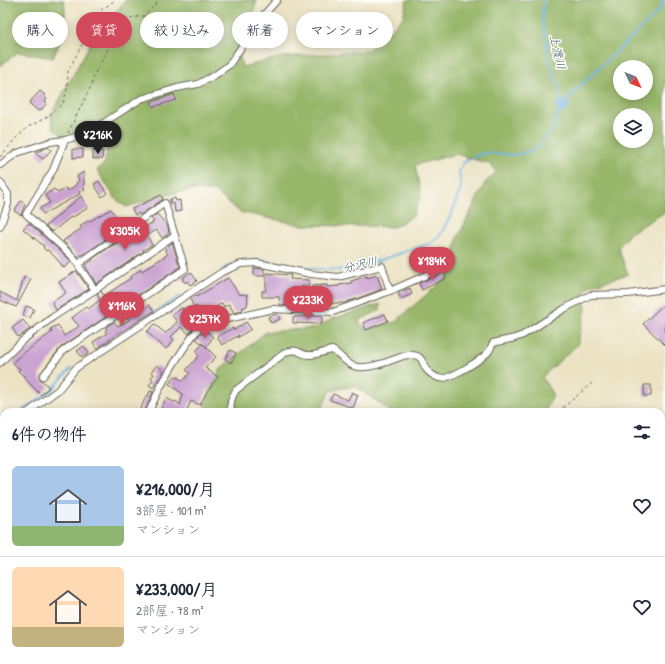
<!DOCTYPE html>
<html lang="ja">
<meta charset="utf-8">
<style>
body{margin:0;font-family:"Patrick Hand","Klee One",sans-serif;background:#f2f2f3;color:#1f2937;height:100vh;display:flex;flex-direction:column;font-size:15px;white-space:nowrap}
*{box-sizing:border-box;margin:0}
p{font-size:13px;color:#747a83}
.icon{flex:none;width:22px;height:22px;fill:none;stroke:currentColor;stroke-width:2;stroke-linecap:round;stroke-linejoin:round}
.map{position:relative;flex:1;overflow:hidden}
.sheet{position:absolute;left:0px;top:408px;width:665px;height:256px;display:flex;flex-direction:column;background:#fff;border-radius:12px 12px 0 0;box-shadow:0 2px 10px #0003}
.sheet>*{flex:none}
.guide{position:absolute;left:12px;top:12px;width:400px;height:36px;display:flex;gap:8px}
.needle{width:26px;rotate:133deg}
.controls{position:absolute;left:613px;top:60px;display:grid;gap:8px}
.controls a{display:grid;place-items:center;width:40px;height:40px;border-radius:50%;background:#fff;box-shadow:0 2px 10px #0003;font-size:20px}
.price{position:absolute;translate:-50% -34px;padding:0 9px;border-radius:14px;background:#d1495b;color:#fff;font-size:13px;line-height:26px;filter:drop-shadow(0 1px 2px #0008)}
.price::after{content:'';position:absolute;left:50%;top:24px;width:12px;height:9px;margin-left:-6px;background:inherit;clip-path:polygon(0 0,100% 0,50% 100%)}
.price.selected{background:#222;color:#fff}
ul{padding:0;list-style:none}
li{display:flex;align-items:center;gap:12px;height:100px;padding:0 12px}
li+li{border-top:1px solid #e0e1e3}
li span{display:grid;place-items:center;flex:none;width:112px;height:80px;border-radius:6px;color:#555}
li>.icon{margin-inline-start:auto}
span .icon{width:48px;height:48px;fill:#fffc;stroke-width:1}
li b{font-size:17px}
h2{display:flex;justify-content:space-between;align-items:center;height:48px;padding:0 12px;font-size:17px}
.tag{padding:0 14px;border-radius:18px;background:#fff;box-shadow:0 2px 10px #0003;font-size:14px;line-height:36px}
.tag.selected{background:#d1495b;color:#fff}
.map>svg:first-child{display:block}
.forest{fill:#97b669;stroke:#5a6942;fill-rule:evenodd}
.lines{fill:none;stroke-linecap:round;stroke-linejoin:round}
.stream{stroke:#69b1e0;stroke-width:2}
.river{stroke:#69b1e0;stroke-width:12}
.building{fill:#cba3d1}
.lane-casing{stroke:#656257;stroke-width:5}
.street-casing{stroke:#656257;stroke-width:8}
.path{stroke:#656257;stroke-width:1;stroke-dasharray:3 3;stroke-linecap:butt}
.lane{stroke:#fff;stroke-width:3}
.street{stroke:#fff;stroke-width:6}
.labels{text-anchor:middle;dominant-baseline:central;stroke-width:3;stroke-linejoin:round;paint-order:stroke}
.water-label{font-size:12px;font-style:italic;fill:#3f5f74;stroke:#fdfcf7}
</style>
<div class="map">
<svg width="665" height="664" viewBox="0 0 665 664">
<rect width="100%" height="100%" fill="#fdfcf7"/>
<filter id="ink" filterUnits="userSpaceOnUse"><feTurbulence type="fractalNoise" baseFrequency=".025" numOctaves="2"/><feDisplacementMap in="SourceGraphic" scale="8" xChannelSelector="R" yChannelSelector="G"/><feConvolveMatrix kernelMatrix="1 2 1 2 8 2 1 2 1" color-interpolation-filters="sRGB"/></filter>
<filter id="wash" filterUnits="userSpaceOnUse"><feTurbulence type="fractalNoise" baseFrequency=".012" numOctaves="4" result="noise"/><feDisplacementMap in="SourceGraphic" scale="16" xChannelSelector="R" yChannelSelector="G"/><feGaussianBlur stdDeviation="0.9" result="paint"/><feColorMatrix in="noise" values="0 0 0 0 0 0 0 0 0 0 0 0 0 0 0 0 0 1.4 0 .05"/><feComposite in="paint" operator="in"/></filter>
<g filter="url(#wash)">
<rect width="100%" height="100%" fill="#ece3c4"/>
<path class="forest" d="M0,0H64L65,9L64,32L53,58L18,52L0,66Z
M126,0H257L240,56L242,67L282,57L367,51L380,40L403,17L407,0H665V212L630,233L618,248L628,274L592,285L583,293L586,310L577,345L542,377L553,395L545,412H389L381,404L354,386L330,391L325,401L321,412H251L246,409L243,412H203L211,389L220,370L266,332L316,328L332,319L380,304V310L358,321L366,330L395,322L449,275L456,261L454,253L457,239L485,183L496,172L490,164L456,154L415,165L421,195L413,216L394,227L301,225L240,212L214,191L192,190L171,194L126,207L115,198L97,170L105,163L107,149L99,141L65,138L53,128L51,115L94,37ZM620,67H646V93H620ZM620,115H646V141H620Z
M503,660H552L551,664H501Z"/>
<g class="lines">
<path class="stream" d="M563,106L579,87L656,14L664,0
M249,261L256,260L316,269L343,270L366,265L431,243L440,235L452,213L461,187L459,171L463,163L474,157L484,153L515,155L527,152L538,147L554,127V123L562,107L560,90L550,63L545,36L542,18L544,0
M221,270L241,261
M97,351L180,296
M20,412L51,391L62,378L72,368
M0,428L4,424"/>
<path class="river" d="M562,107L563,106"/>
</g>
<g id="blocks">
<path class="building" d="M261,36L270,44L266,49L257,41Z
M40,91L45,95L44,97L47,99L45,101L47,103L41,110L38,111L29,103Z
M174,94L176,100L153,107L151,102Z
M48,147L51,150L43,159L35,153Z
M73,149H83V157L73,158Z
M93,150L103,151L102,159H93Z
M84,172V191L83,189L79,192L80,194L43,214L40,208L50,203L45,195L54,189L58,193L66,188L68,191L76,185V184L79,180L77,176Z
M99,181L107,193L102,197L94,184Z
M161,195L163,199L140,215L139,213L135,215L132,209Z
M81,196L88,208L73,217L72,216L52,232L46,226Z
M175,198L176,201L180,200L181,211L175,212L174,203L171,204L170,199Z
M21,201L25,204L21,215L14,211Z
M111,209L123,227L104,238L105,240L87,252L78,257L63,241L82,228L80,226L89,220L90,221Z
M157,214L168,227L169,233L162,238L157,230L147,235L152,245L143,250L144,251L96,284L85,265L93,260L92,259L110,247L124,239V240L134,235L133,233L154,222L151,218Z
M29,223L69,259L71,262L64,268L56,258L48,250L46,251L43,247L44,246L23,229Z
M172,242L180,267L61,347L39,375L40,379L49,387L41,395L24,378L25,377L18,371L20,369L13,363L16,359L52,332L50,329L58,325L64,336L78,327L79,326L72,318L86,307L88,309L100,300L97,294L101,291L104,296L131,278L130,277L141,269L142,271L168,254L165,249Z
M254,268L264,269V276H254Z
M76,271L89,289L56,310L52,302L66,293L59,282Z
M191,272L197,281L190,285L187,281L185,283L182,278Z
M266,273L291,275L290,279L309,280V286H302V297L313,296L312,286L327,285V287L339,286V285L352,283L351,281L367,276V278L377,275L382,289L353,300L348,301V302L344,303H320L321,305L302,306L280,305L279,297H262V291H265L266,289Z
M444,273L446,278L422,290L419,283Z
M24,277L31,279L19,302L18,301L19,302L16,307L0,300V292L17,301Z
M228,278L239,294L248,295L247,306L242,308L243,310L234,313L229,304L224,307L222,303L209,311L212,317L204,320L197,306L194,307L190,299L195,296L196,297Z
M410,288L412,294L401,299L398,293Z
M149,305L154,311L116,335L97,349L93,342L107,333L105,331L107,329L106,327L114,322L118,326L129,320L125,314L130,311L133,316Z
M26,306L34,309L30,318L23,316Z
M662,306L665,308V345L643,324Z
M182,308L189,317L196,324L189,334L181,327L171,337L174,340L166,349L147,332L154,324L165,333H166L177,322L172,315Z
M276,314H277L280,319L271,323L268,317Z
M385,314L388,321L366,330L363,323Z
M322,316V324L293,323V317Z
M23,320L30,329L18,337L12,328Z
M246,322L251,329L237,338L239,335L222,345L217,337L233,328L234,330Z
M206,331L213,337L206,347L196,339L201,333L203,334Z
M203,344L216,357L205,368L218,377L206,393L200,405L191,401L186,412H166L161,409L166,398L174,402L176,401L180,405L183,394L169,384L175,376L183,381L190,373L186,370L199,356L195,352Z
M84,346L89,353L85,356L84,355L82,357L77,351Z
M230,350L236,353L231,363L225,359Z
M157,365L164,371L153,388L149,385L153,380L151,378L154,374L151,372Z
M644,385H651V396H644Z
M150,391L153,392L145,412H138L141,408L146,396H148Z
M352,392L358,395L353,408L330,400L333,394L348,400Z"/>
</g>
</g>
<g filter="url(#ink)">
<use href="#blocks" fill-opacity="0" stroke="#656257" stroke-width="1"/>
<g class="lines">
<defs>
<path id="lane" d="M333,660L335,663
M467,660V664
M285,664L293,660"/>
<path id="street" d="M0,165L17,153L50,142L65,140L86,134L141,99L177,88L198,84L215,75L229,65L262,17L277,0
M0,182L8,194V204L0,227
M95,290L175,235
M0,363L22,341L53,317L95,290L72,256L26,214L53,170L65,140
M43,376L64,350L185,269L165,203L78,264
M28,412L58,390L76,368L222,272L241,264L257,263L311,274L338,277L382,266L390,291
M149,412C162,380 180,352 201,325L273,309L333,312L390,291L433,272
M231,412C230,403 231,398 236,390L286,352C300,347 300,356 310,355C318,355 325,351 332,350C340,354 346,364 354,366C364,370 385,363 395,359C401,357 407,354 413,355C423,356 422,363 426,369C429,373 435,377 439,378C448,381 483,359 489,351C491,349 491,345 493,343L515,338L523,335L564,309L590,295L628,294L665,289
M0,433L4,430
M0,540L4,544
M661,572L665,557
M0,648L4,644
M49,660L54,664
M371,660L373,664
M144,664L147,660
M643,664L644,660"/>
</defs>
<use href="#lane" class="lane-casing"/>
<use href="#street" class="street-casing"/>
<path class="path" d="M68,133L91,86L96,71L119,28L129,18L144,16L156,4L158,0
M0,157L17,137L28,127L47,117L63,103L67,90L68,71L100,11L115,0
M558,412L592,383"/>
<use href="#lane" class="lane"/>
<use href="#street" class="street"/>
</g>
</g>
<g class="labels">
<g class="water-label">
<text transform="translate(558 52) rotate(77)">上渡川</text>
<text transform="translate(360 264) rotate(-13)">分沢川</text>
</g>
</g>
</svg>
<div class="controls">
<a><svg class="needle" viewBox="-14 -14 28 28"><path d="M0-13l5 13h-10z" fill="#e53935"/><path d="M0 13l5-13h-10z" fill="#747a83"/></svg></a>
<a><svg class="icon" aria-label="layers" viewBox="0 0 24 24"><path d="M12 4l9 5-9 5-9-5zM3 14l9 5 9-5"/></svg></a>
</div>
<b class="price selected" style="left:98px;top:155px">¥216K</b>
<b class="price" style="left:125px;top:251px">¥305K</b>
<b class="price" style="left:432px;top:281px">¥184K</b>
<b class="price" style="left:308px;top:320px">¥233K</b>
<b class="price" style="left:122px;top:326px">¥116K</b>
<b class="price" style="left:205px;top:339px">¥257K</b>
<div class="guide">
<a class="tag">購入</a>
<a class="tag selected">賃貸</a>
<a class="tag">絞り込み</a>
<a class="tag">新着</a>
<a class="tag">マンション</a>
</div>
<section class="sheet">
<h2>6件の物件<svg class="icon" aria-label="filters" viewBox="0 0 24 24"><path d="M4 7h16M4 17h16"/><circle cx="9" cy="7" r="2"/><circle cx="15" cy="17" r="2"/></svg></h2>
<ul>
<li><span style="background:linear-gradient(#a9c7e8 75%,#8fb573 0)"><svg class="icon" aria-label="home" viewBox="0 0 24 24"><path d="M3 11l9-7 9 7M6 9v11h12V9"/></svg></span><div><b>¥216,000/月</b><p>3部屋 · 101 m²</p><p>マンション</p></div><svg class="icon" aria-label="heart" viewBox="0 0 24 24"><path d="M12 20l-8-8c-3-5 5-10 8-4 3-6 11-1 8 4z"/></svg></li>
<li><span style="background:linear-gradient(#ffd9b3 75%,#c2b280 0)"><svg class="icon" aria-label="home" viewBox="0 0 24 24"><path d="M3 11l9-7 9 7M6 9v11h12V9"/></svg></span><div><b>¥233,000/月</b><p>2部屋 · 78 m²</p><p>マンション</p></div><svg class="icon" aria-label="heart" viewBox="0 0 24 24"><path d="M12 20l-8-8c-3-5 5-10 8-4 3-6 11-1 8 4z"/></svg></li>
</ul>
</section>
</div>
